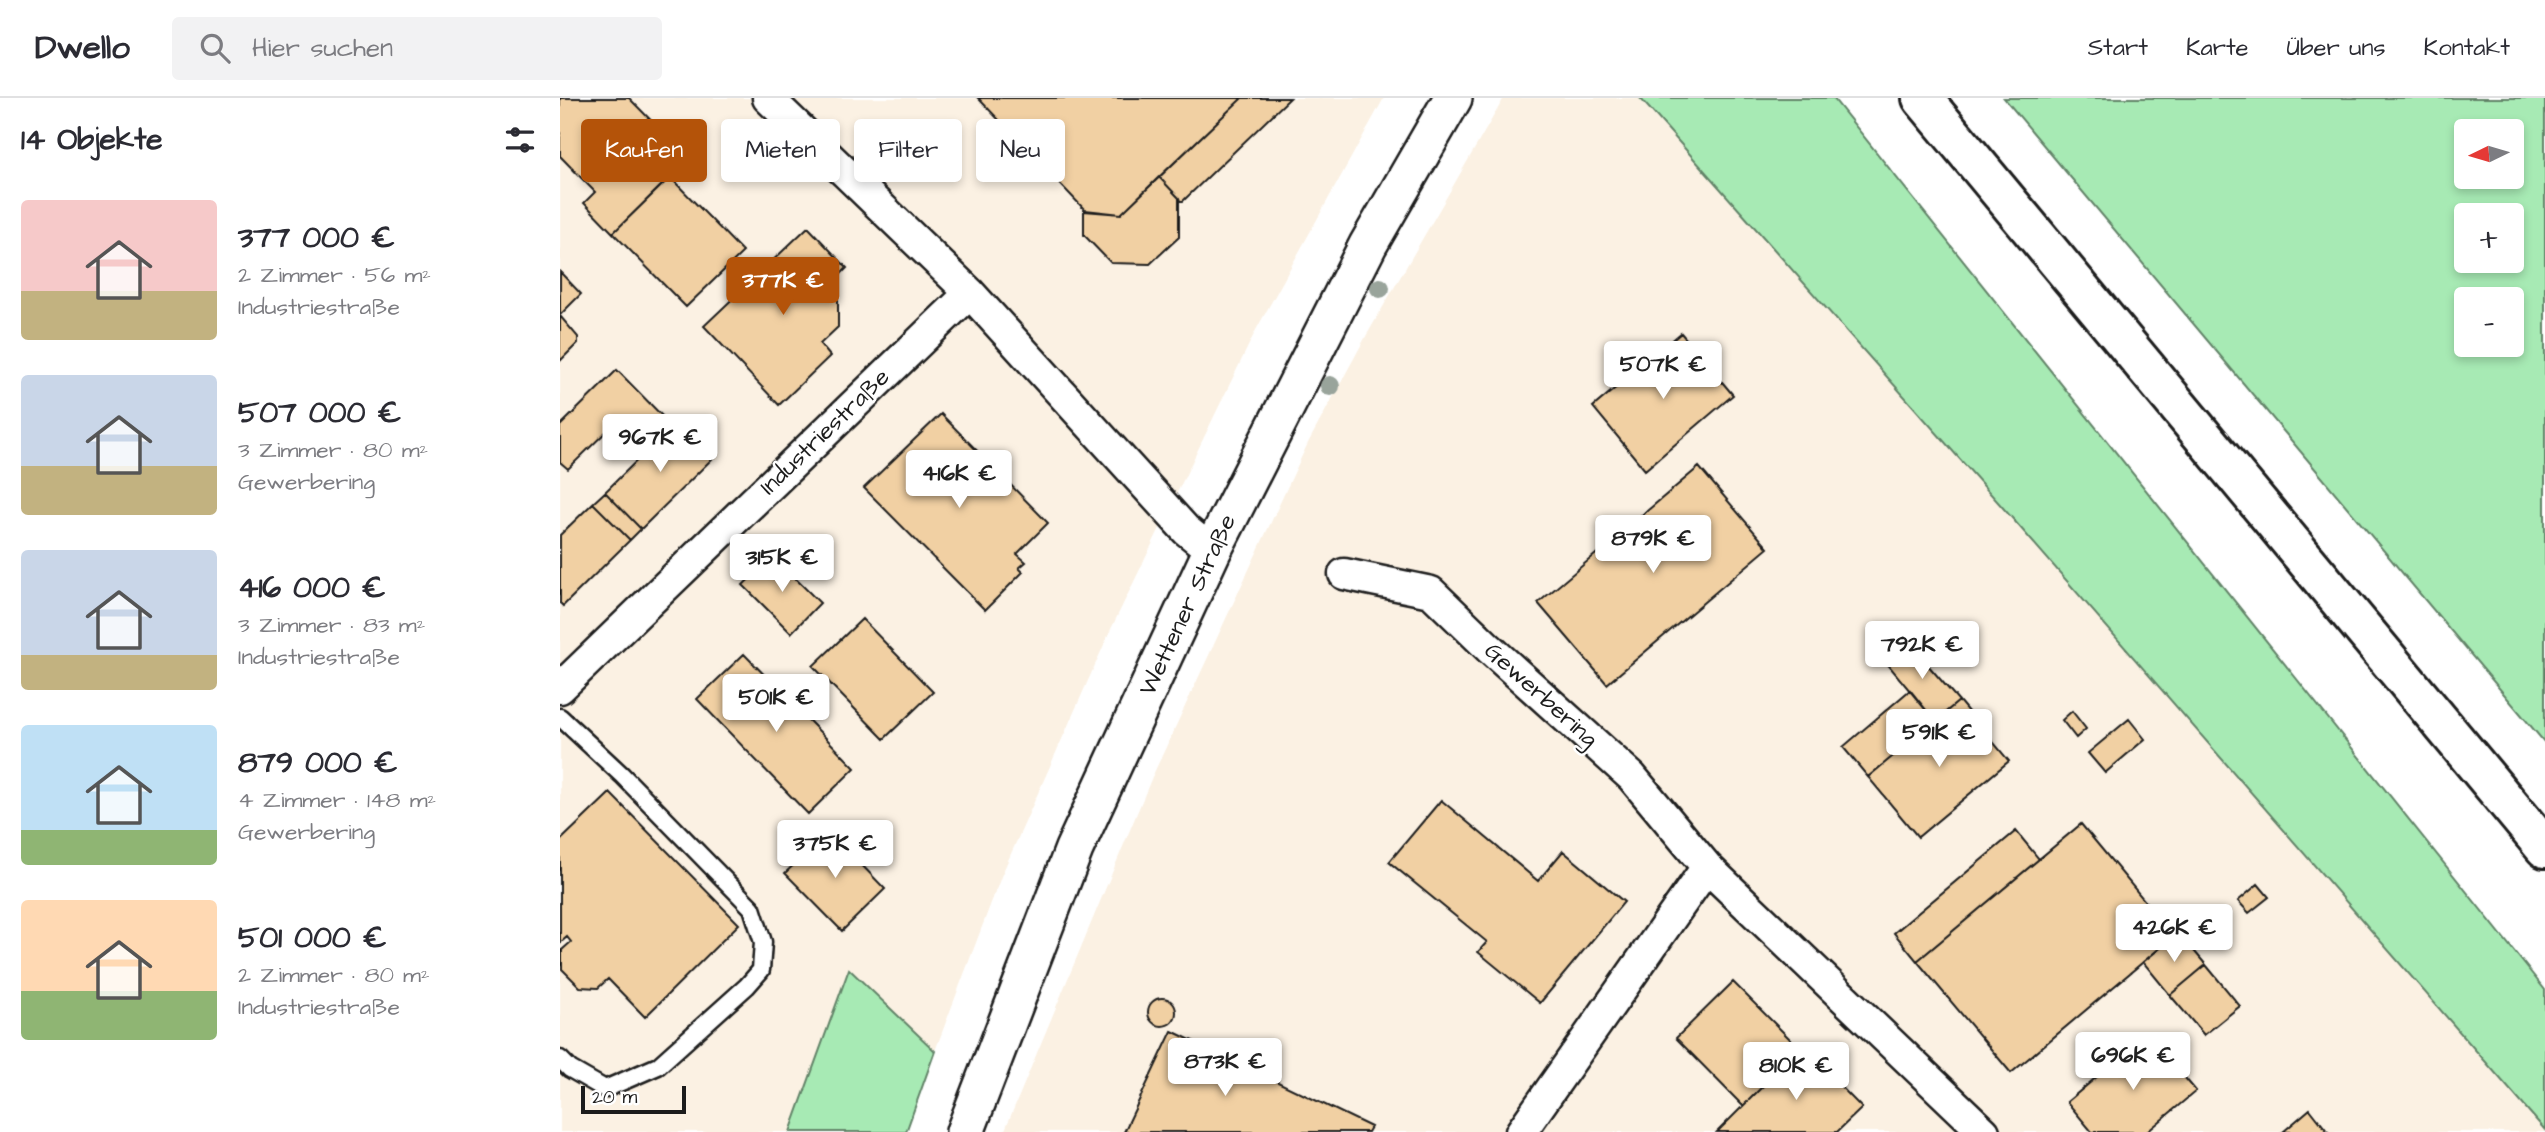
<!DOCTYPE html>
<html lang="de">
<meta charset="utf-8">
<style>
body{margin:0;font-family:"Architects Daughter",sans-serif;background:#f2f2f3;color:#2b2b33;height:100vh;display:flex;flex-direction:column;font-size:26px;white-space:nowrap}
*{box-sizing:border-box;margin:0}
p{font-size:23px;color:#7c7c81}
.icon{flex:none;width:38px;height:38px;fill:none;stroke:currentColor;stroke-width:2;stroke-linecap:round;stroke-linejoin:round}
.map{position:relative;flex:1;overflow:hidden}
.panel{display:flex;flex-direction:column;background:#fff;width:560px}
.panel>*{flex:none}
.hud{position:absolute;left:21px;top:21px;width:665px;height:63px;display:flex;gap:14px}
.needle{width:46px;rotate:265deg}
.buttons{position:absolute;left:1894px;top:21px;display:grid;gap:14px}
.buttons a{display:grid;place-items:center;width:70px;height:70px;border-radius:7px;background:#fff;box-shadow:0 4px 10px #0003;font-size:35px}
.scale{position:absolute;left:21px;bottom:18px;width:105px;box-sizing:border-box;padding-left:7px;border:4px solid #1c1c1c;border-top:0;font-size:19px;line-height:24px;white-space:nowrap;color:#1c1c1c;-webkit-text-stroke:5px #fff;paint-order:stroke}
.price{position:absolute;translate:-50% -60px;padding:0 16px;border-radius:7px;background:#fff;color:#222;font-size:23px;line-height:46px;filter:drop-shadow(0 2px 4px #0008)}
.price::after{content:'';position:absolute;left:50%;top:42px;width:21px;height:16px;margin-left:-10px;background:inherit;clip-path:polygon(0 0,100% 0,50% 100%)}
.price.selected{background:#b45309;color:#fff}
ul{padding:0;list-style:none}
li{display:flex;align-items:center;gap:21px;height:175px;padding:0 21px}
li span{display:grid;place-items:center;flex:none;width:196px;height:140px;border-radius:7px;color:#555}
li>.icon{margin-inline-start:auto}
span .icon{width:84px;height:84px;fill:#fffc;stroke-width:1}
li b{font-size:30px}
h2{display:flex;justify-content:space-between;align-items:center;height:84px;padding:0 21px;font-size:30px}
.chip{padding:0 24px;border-radius:7px;background:#fff;box-shadow:0 4px 10px #0003;font-size:24px;line-height:63px}
.chip.selected{background:#b45309;color:#fff}
header{display:flex;align-items:center;gap:42px;box-sizing:border-box;height:98px;padding:0 35px;background:#fff;border-bottom:2px solid #e1e1e2}
header strong{font-size:33px}
nav{display:flex;gap:38px;margin-inline-start:auto;font-size:24px}
.search{width:490px;height:63px;background:#f2f2f3;display:flex;align-items:center;gap:18px;box-sizing:border-box;padding:0 24px;border-radius:7px;color:#7c7c81;font-size:26px}
main{display:flex;flex:1;min-height:0}
.map>svg:first-child{display:block}
.built{fill:#fbf1e3}
.green{fill:#a7eab4;stroke:#628368;stroke-width:2;fill-rule:evenodd}
.building{fill:#f1d0a3;stroke:#1c1c1c;stroke-width:2}
.lines{fill:none;stroke-linecap:round;stroke-linejoin:round}
.service-casing{stroke:#1c1c1c;stroke-width:21}
.minor-casing{stroke:#1c1c1c;stroke-width:35}
.tertiary-casing{stroke:#1c1c1c;stroke-width:42}
.secondary-casing{stroke:#1c1c1c;stroke-width:44}
.service{stroke:#fff;stroke-width:16}
.minor{stroke:#fff;stroke-width:30}
.tertiary{stroke:#fff;stroke-width:37}
.secondary{stroke:#fff;stroke-width:38}
.tree{fill:#99a49b}
.labels{text-anchor:middle;dominant-baseline:central;stroke-width:5;stroke-linejoin:round;paint-order:stroke}
.street-label{font-size:24px;fill:#1c1c1c;stroke:#fff}
</style>
<header>
<strong>Dwello</strong>
<div class="search"><svg class="icon" aria-label="search" viewBox="0 0 24 24"><circle cx="10" cy="10" r="6"/><path d="M15 15l6 6"/></svg>Hier suchen</div>
<nav><a>Start</a><a>Karte</a><a>Über uns</a><a>Kontakt</a></nav>
</header>
<main>
<section class="panel">
<h2>14 Objekte<svg class="icon" aria-label="filters" viewBox="0 0 24 24"><path d="M4 7h16M4 17h16"/><circle cx="9" cy="7" r="2"/><circle cx="15" cy="17" r="2"/></svg></h2>
<ul>
<li><span style="background:linear-gradient(#f6c9c9 65%,#c2b280 0)"><svg class="icon" aria-label="home" viewBox="0 0 24 24"><path d="M3 11l9-7 9 7M6 9v11h12V9"/></svg></span><div><b>377 000 €</b><p>2 Zimmer · 56 m²</p><p>Industriestraße</p></div></li>
<li><span style="background:linear-gradient(#c9d6e8 65%,#c2b280 0)"><svg class="icon" aria-label="home" viewBox="0 0 24 24"><path d="M3 11l9-7 9 7M6 9v11h12V9"/></svg></span><div><b>507 000 €</b><p>3 Zimmer · 80 m²</p><p>Gewerbering</p></div></li>
<li><span style="background:linear-gradient(#c9d6e8 75%,#c2b280 0)"><svg class="icon" aria-label="home" viewBox="0 0 24 24"><path d="M3 11l9-7 9 7M6 9v11h12V9"/></svg></span><div><b>416 000 €</b><p>3 Zimmer · 83 m²</p><p>Industriestraße</p></div></li>
<li><span style="background:linear-gradient(#bfe0f5 75%,#8fb573 0)"><svg class="icon" aria-label="home" viewBox="0 0 24 24"><path d="M3 11l9-7 9 7M6 9v11h12V9"/></svg></span><div><b>879 000 €</b><p>4 Zimmer · 148 m²</p><p>Gewerbering</p></div></li>
<li><span style="background:linear-gradient(#ffd9b3 65%,#8fb573 0)"><svg class="icon" aria-label="home" viewBox="0 0 24 24"><path d="M3 11l9-7 9 7M6 9v11h12V9"/></svg></span><div><b>501 000 €</b><p>2 Zimmer · 80 m²</p><p>Industriestraße</p></div></li>
</ul>
</section>
<div class="map">
<svg width="1985" height="1034" viewBox="0 0 1985 1034">
<rect width="100%" height="100%" fill="#fff"/>
<filter id="ink" filterUnits="userSpaceOnUse"><feTurbulence type="fractalNoise" baseFrequency=".0143" numOctaves="2"/><feDisplacementMap in="SourceGraphic" scale="14" xChannelSelector="R" yChannelSelector="G"/><feConvolveMatrix kernelMatrix="1 2 1 2 8 2 1 2 1" color-interpolation-filters="sRGB"/></filter>
<g filter="url(#ink)">
<path class="built" d="M0,0H824L696,232L551,531L442,776L375,953L289,871L230,1034H0Z
M944,0H1079L1452,420L1964,1005L1985,1034H444L592,679L748,345L805,240Z"/>
<path class="green" d="M1080,0H1273L1985,892V1032L1452,420Z
M1444,0H1985V645ZM1906,33H1951V79H1906ZM1906,117H1951V163H1906ZM1906,201H1951V247H1906Z
M289,871L375,953L346,1034H230Z"/>
<path class="building" d="M0,0H69L129,61L53,135L24,105L35,94L0,58Z
M418,0H682L561,116L525,112Z
M682,0H730L623,103H620L619,100L599,79Z
M110,79L183,154L126,209L53,135Z
M599,79L619,100V139L590,166L551,165L524,137V113L561,116Z
M248,129L287,170L267,190L278,202V229L260,246L270,258L219,307L144,228Z
M0,174L21,196L0,217Z
M0,218L18,239V245L0,263Z
M1121,235L1173,297L1085,372L1033,309Z
M57,272L111,327L85,353L56,324L8,371L0,364V328Z
M381,316L488,425L457,456L466,464L459,470L463,474L425,512L304,390Z
M119,321L155,358L81,431L45,394Z
M1139,369L1208,450L1047,586L978,505Z
M45,394L81,431L70,442L33,405Z
M33,405L70,442L3,508L0,505V437Z
M213,458L260,505L231,535L183,487Z
M302,521L373,594L324,641L253,568Z
M1348,544L1399,603L1375,623L1325,563Z
M184,556L295,670L248,716L137,601Z
M1350,592L1375,623L1308,679L1283,649Z
M1399,603L1449,663L1358,739L1308,679Z
M1512,613L1526,631L1516,640L1502,622Z
M1569,621L1585,641L1545,675L1528,655Z
M50,695L179,826L85,919L48,881L38,890L20,889L2,871V852L11,844L7,839L0,845V743Z
M881,702L978,783L1003,753L1064,804L980,905L918,854L927,844L829,764Z
M1521,726L1614,838L1451,975L1357,863Z
M268,732L325,791L282,833L225,775L239,762L236,759Z
M1456,733L1479,761L1357,863L1334,835Z
M1698,786L1709,799L1689,815L1678,803Z
M1619,835L1646,867L1610,897L1583,864Z
M1646,867L1680,908L1644,937L1610,897Z
M1173,884L1240,951L1183,1008L1116,940Z
M588 914a14 14 0 1 1 28 0a14 14 0 1 1-28 0Z
M612,933L811,1029L808,1034H564Z
M1588,936L1636,993L1587,1034H1532L1507,1004Z
M1242,949L1302,1010L1277,1034H1157Z
M1750,1011L1768,1034H1723Z"/>
<g class="lines">
<defs>
<path id="service" d="M0,619L62,677L192,810L203,844L201,872L187,888L98,968L45,991L10,971L0,961"/>
<path id="minor" d="M208,0L410,195L626,432L652,453
M784,476L871,494L929,550L1072,679L1147,769
M0,590L410,195
M961,1034L1147,769L1424,1034"/>
<path id="tertiary" d="M405,1034L514,751L652,453L808,147L893,0"/>
<path id="secondary" d="M1362,0L1985,750"/>
</defs>
<use href="#service" class="service-casing"/>
<use href="#minor" class="minor-casing"/>
<use href="#tertiary" class="tertiary-casing"/>
<use href="#secondary" class="secondary-casing"/>
<use href="#service" class="service"/>
<use href="#minor" class="minor"/>
<use href="#tertiary" class="tertiary"/>
<use href="#secondary" class="secondary"/>
</g>
<g class="tree">
<circle cx="820" cy="190" r="10"/>
<circle cx="770" cy="288" r="10"/>
</g>
</g>
<g class="labels">
<g class="street-label">
<text transform="translate(265 334) rotate(-44)">Industriestraße</text>
<text transform="translate(628 507) rotate(-65)">Wettener Straße</text>
<text transform="translate(981 597) rotate(42)">Gewerbering</text>
</g>
</g>
</svg>
<div class="buttons">
<a><svg class="needle" viewBox="-14 -14 28 28"><path d="M0-13l5 13h-10z" fill="#e53935"/><path d="M0 13l5-13h-10z" fill="#7c7c81"/></svg></a>
<a>+</a>
<a>−</a>
</div>
<div class="scale">20 m</div>
<b class="price selected" style="left:223px;top:219px">377K €</b>
<b class="price" style="left:1103px;top:303px">507K €</b>
<b class="price" style="left:100px;top:376px">967K €</b>
<b class="price" style="left:399px;top:412px">416K €</b>
<b class="price" style="left:1093px;top:477px">879K €</b>
<b class="price" style="left:222px;top:496px">315K €</b>
<b class="price" style="left:1362px;top:583px">792K €</b>
<b class="price" style="left:216px;top:636px">501K €</b>
<b class="price" style="left:1379px;top:671px">591K €</b>
<b class="price" style="left:275px;top:782px">375K €</b>
<b class="price" style="left:1614px;top:866px">426K €</b>
<b class="price" style="left:1573px;top:994px">696K €</b>
<b class="price" style="left:665px;top:1000px">873K €</b>
<b class="price" style="left:1236px;top:1004px">810K €</b>
<div class="hud">
<a class="chip selected">Kaufen</a>
<a class="chip">Mieten</a>
<a class="chip">Filter</a>
<a class="chip">Neu</a>
</div>
</div>
</main>
